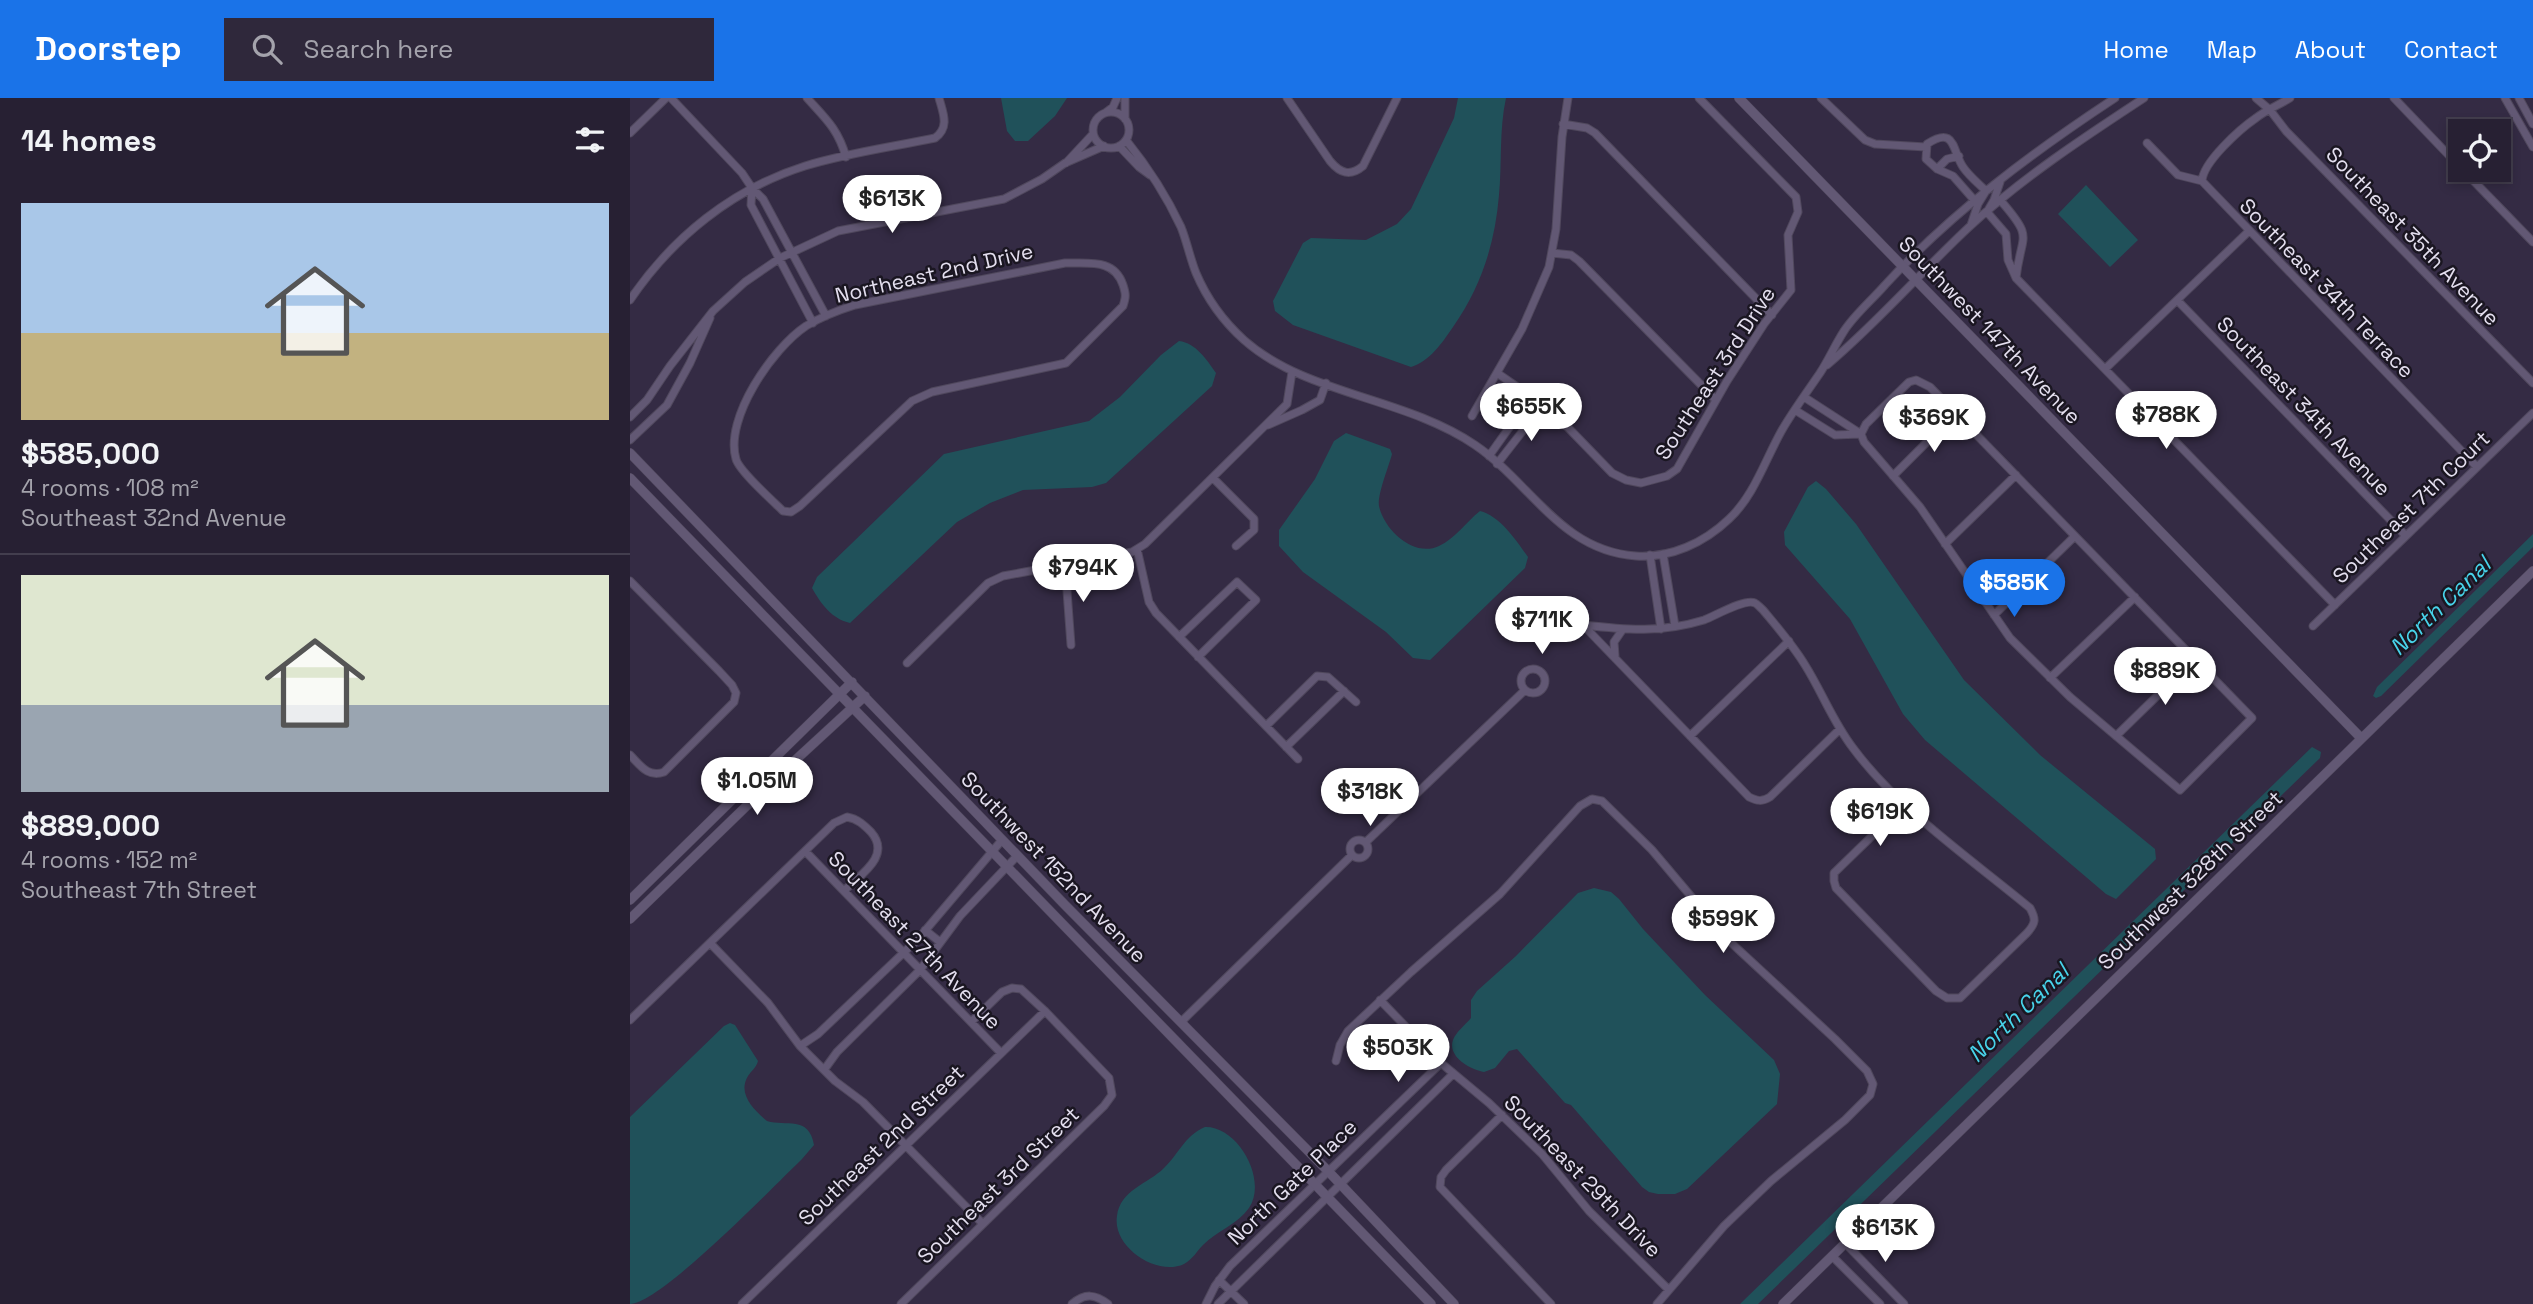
<!DOCTYPE html>
<meta charset="utf-8">
<style>
body{margin:0;font-family:"Space Grotesk",sans-serif;background:#2f283b;color:#f1f3f6;height:100vh;display:flex;flex-direction:column;font-size:26px;white-space:nowrap}
*{box-sizing:border-box;margin:0}
p{font-size:23px;color:#a4a3ac}
.icon{flex:none;width:38px;height:38px;fill:none;stroke:currentColor;stroke-width:2;stroke-linecap:round;stroke-linejoin:round}
.map{position:relative;flex:1;overflow:hidden}
.panel{display:flex;flex-direction:column;background:#272033;width:630px}
.panel>*{flex:none}
.tools{position:absolute;left:1818px;top:21px;display:grid;gap:14px}
.tools a{display:grid;place-items:center;width:63px;height:63px;border-radius:0px;background:#272033;box-shadow:0 4px 10px #0003,0 0 0 2px #433e4e;font-size:35px}
.price{position:absolute;translate:-50% -60px;padding:0 16px;border-radius:24px;background:#fff;color:#222;font-size:23px;line-height:46px;filter:drop-shadow(0 2px 4px #0008)}
.price::after{content:'';position:absolute;left:50%;top:42px;width:21px;height:16px;margin-left:-10px;background:inherit;clip-path:polygon(0 0,100% 0,50% 100%)}
.price.on{background:#1a73e8;color:#fff}
ul{padding:0;list-style:none}
li{display:grid;align-content:center;gap:14px;height:371px;padding:0 21px}
li+li{border-top:2px solid #433e4e}
li span{display:grid;place-items:center;height:217px;border-radius:0px;color:#555}
li>.icon{margin-inline-start:auto}
span .icon{width:126px;height:126px;fill:#fffc;stroke-width:1}
li b{font-size:30px}
h2{display:flex;justify-content:space-between;align-items:center;height:84px;padding:0 21px;font-size:30px}
header{display:flex;align-items:center;gap:42px;box-sizing:border-box;height:98px;padding:0 35px;background:#1a73e8;color:#fff}
header strong{font-size:33px}
nav{display:flex;gap:38px;margin-inline-start:auto;font-size:24px}
.search{width:490px;height:63px;background:#2f283b;display:flex;align-items:center;gap:18px;box-sizing:border-box;padding:0 24px;border-radius:0px;color:#a4a3ac;font-size:26px}
main{display:flex;flex:1;min-height:0}
.map>svg:first-child{display:block}
.water{fill:#20515a}
.lines{fill:none;stroke-linecap:round;stroke-linejoin:round}
.minor-casing{stroke:#50485d;stroke-width:9}
.tertiary-casing{stroke:#50485d;stroke-width:10}
.minor{stroke:#625874;stroke-width:7}
.tertiary{stroke:#625874;stroke-width:9}
.labels{text-anchor:middle;dominant-baseline:central;stroke-width:5;stroke-linejoin:round;paint-order:stroke}
.street-label{font-size:21px;fill:#e4dfef;stroke:#1a1621}
.water-label{font-size:23px;font-style:italic;fill:#48d3ea;stroke:#1a1621}
</style>
<header>
<strong>Doorstep</strong>
<div class="search"><svg class="icon" aria-label="search" viewBox="0 0 24 24"><circle cx="10" cy="10" r="6"/><path d="M15 15l6 6"/></svg>Search here</div>
<nav><a>Home</a><a>Map</a><a>About</a><a>Contact</a></nav>
</header>
<main>
<section class="panel">
<h2>14 homes<svg class="icon" aria-label="filters" viewBox="0 0 24 24"><path d="M4 7h16M4 17h16"/><circle cx="9" cy="7" r="2"/><circle cx="15" cy="17" r="2"/></svg></h2>
<ul>
<li><span style="background:linear-gradient(#a9c7e8 60%,#c2b280 0)"><svg class="icon" aria-label="home" viewBox="0 0 24 24"><path d="M3 11l9-7 9 7M6 9v11h12V9"/></svg></span><div><b>$585,000</b><p>4 rooms · 108 m²</p><p>Southeast 32nd Avenue</p></div></li>
<li><span style="background:linear-gradient(#dfe7d0 60%,#9aa5b1 0)"><svg class="icon" aria-label="home" viewBox="0 0 24 24"><path d="M3 11l9-7 9 7M6 9v11h12V9"/></svg></span><div><b>$889,000</b><p>4 rooms · 152 m²</p><p>Southeast 7th Street</p></div></li>
</ul>
</section>
<div class="map">
<svg width="1903" height="1206" viewBox="0 0 1903 1206">
<rect width="100%" height="100%" fill="#342b44"/>
<path class="water" d="M371,0H437L425,18L398,43H385L377,33Z
M828,0H876C869,32 872,65 869,97C865,146 851,189 823,229C812,245 800,263 781,269L663,227L645,213L643,203L673,145L681,140L736,142L767,126L781,111L824,20Z
M1456,87L1508,142L1480,169L1428,116Z
M549,243C566,245 577,262 586,275L582,288L476,385L462,389L393,392L360,405L327,424L220,525C202,521 191,506 182,490L187,479L314,356L459,323L490,299L531,257Z
M716,335L760,351L762,356C759,368 747,397 749,408C754,432 784,460 809,448C826,440 835,425 850,413C870,418 886,442 898,459L895,470L800,562L783,560L756,534L673,474L649,448V432L685,381L704,343Z
M1186,383L1196,391L1226,426L1334,582L1410,657L1525,751L1526,761L1486,801L1476,796L1295,642L1273,616L1220,521L1155,447L1154,434L1178,389Z
M1903,436V449L1751,598L1746,600L1743,598L1747,589Z
M1682,649L1691,654L1690,660L1128,1206H1110Z
M964,790L981,794L989,801L1013,831L1075,897L1144,962L1150,976L1147,1006L1057,1091L1045,1096H1028L1019,1094L1012,1089L941,1007L935,1005L887,951L879,953L865,970L854,974C841,972 817,959 823,942C826,934 835,927 841,920V902L847,893L886,858L948,795Z
M100,925L105,927L128,963C126,970 122,972 118,978C107,996 124,1012 137,1023C156,1029 179,1017 184,1047L172,1061C144,1088 30,1206 0,1206V1019L94,928Z
M575,1029C608,1028 638,1082 619,1110C608,1126 587,1133 573,1147C567,1153 563,1161 554,1166C527,1179 482,1149 487,1118C490,1092 518,1086 534,1070C549,1056 554,1038 575,1029Z"/>
<g class="lines">
<defs>
<path id="minor" d="M41,0L112,75L122,90L133,101L196,218
M177,0C196,21 208,31 216,59
M657,0L700,63C710,75 720,79 733,68L767,0
M1191,0L1235,42L1245,46L1296,49
M1626,0L1640,12L1656,33L1903,285
M1764,0L1830,69
M1875,0L1903,49
M1889,0L1903,26
M463 32a18 18 0 1 1 36 0a18 18 0 1 1-36 0Z
M475,15L483,9L487,0
M495,21V0
M933,26L957,30L965,35L1142,217
M0,35L36,0
M496,42C517,68 537,99 551,129C557,144 560,160 566,175C577,201 593,223 614,242C676,297 775,299 845,347C901,385 931,453 1006,458C1041,460 1074,445 1099,421C1124,398 1135,362 1152,332C1163,313 1177,294 1190,275C1199,261 1205,247 1214,233C1225,216 1242,202 1255,187C1322,114 1403,54 1485,0
M1517,45L1548,77L1572,83L1847,369
M489,48L509,69L520,77
M436,65L463,36
M1307,71L1317,61L1329,58
M1833,72L1903,144
M1572,83C1573,64 1610,31 1626,20C1636,12 1649,7 1660,0
M1370,84L1364,102L1357,114L1376,136L1378,162L1386,180L1705,507
M122,90L121,107L183,225
M1371,103C1405,142 1391,135 1386,180
M1341,127L1348,106L1356,93C1349,86 1339,78 1333,69C1322,53 1326,27 1297,46L1296,61L1307,71L1323,78L1345,103
M922,155L941,157L949,163L1086,302
M435,165C458,166 484,160 493,187C496,196 496,199 493,208L436,265L302,294L282,303L170,408L161,414L153,413C143,403 109,373 106,361C94,320 143,250 176,228C191,219 209,212 225,207Z
M0,202C42,140 102,91 175,68C217,55 262,49 305,40C320,29 313,15 309,0
M1547,202L1776,438
M1197,267C1247,225 1290,175 1338,130C1392,80 1453,40 1514,0
M1475,271L1618,134
M867,275L921,312L982,375L996,382L1011,385L1037,378L1047,371L1097,283L1134,226L1161,192L1158,137L1168,114L1166,99L1069,0
M1174,299L1231,336L1234,344L1290,409L1380,540L1440,599L1550,692L1622,620L1300,289L1286,282L1279,284L1236,326L1231,336
M1165,312L1205,337L1230,336
M842,318L892,231L919,169L926,131L932,39L938,0
M0,319L17,302L40,268L83,213L115,184L150,160L208,133L374,101L412,81L435,65L474,48
M638,327L672,312L690,302L696,285
M0,342L37,307L60,265L80,220
M859,358L901,299
M867,366L913,307
M1263,378L1326,315
M583,380L624,421V432L606,448
M1315,446L1386,377
M507,451L519,504L526,515L668,661
M1033,456L1045,528
M1020,457L1031,531
M435,466L441,547
M0,483L89,573L102,587L106,595L104,604L34,674C18,680 10,667 0,657
M1364,517L1445,438
M954,527C996,532 1032,535 1074,522C1085,518 1115,500 1125,505C1126,505 1132,511 1133,512C1148,530 1163,547 1175,567C1192,594 1203,624 1223,650C1268,711 1341,761 1400,810C1406,821 1406,825 1397,835L1330,900H1317L1306,893L1206,790L1204,783V775L1275,706
M954,528L1119,699C1127,703 1132,704 1140,699L1210,631
M1683,528L1903,315
M549,539L607,484L626,502L568,559
M985,558L984,544L993,531
M277,565L358,485L373,478L502,454L515,446L657,306L662,274
M891 583a12 12 0 1 1 24 0a12 12 0 1 1-24 0Z
M1420,580L1505,499
M636,628L687,578L698,579L726,604
M1060,638L1159,543
M1486,638L1565,561
M656,649L714,593
M720 751a9 9 0 1 1 18 0a9 9 0 1 1-18 0Z
M736,744L895,592
M175,753L371,955
M295,832L310,844
M80,845L138,905L170,948L205,983L233,1004L353,1126
M750,902L811,965L859,1005L912,1056L959,1113L1039,1192
M0,922L204,725L217,719C228,721 234,727 241,734C262,758 230,777 214,793
M551,924L722,757
M170,948L188,936L288,841L372,742
M706,963L710,947L718,933L781,874L870,796L950,708L962,701L972,703L1022,752L1097,841L1205,941L1237,973L1243,986L1240,997L1215,1022L1141,1083L1094,1128L1027,1206
M194,972L207,954L290,872L330,818L387,758
M872,1017L816,1072L811,1079L810,1089L921,1206
M1215,1145L1274,1206
M1202,1158L1250,1206
M589,1182L614,1206
M112,1206L415,913
M271,1206L474,1008L482,997L479,980L415,913L391,891L382,890L372,894L341,924
M442,1206C455,1195 465,1196 478,1206
M576,1206L585,1188L600,1168L811,965
M588,1206L823,976"/>
<path id="tertiary" d="M1109,0L1731,640
M0,355L435,807L698,1073L824,1206
M0,380L801,1206
M0,802L222,584
M0,821L134,691L235,598
M1153,1206L1903,473"/>
</defs>
<use href="#minor" class="minor-casing"/>
<use href="#tertiary" class="tertiary-casing"/>
<use href="#minor" class="minor"/>
<use href="#tertiary" class="tertiary"/>
</g>
<g class="labels">
<g class="street-label">
<text transform="translate(1783 138) rotate(46)">Southeast 35th Avenue</text>
<text transform="translate(304 175) rotate(-13)">Northeast 2nd Drive</text>
<text transform="translate(1697 190) rotate(46)">Southeast 34th Terrace</text>
<text transform="translate(1360 232) rotate(46)">Southwest 147th Avenue</text>
<text transform="translate(1085 275) rotate(-57)">Southeast 3rd Drive</text>
<text transform="translate(1674 308) rotate(46)">Southeast 34th Avenue</text>
<text transform="translate(1781 409) rotate(-44)">Southeast 7th Court</text>
<text transform="translate(424 769) rotate(46)">Southwest 152nd Avenue</text>
<text transform="translate(1560 782) rotate(-44)">Southwest 328th Street</text>
<text transform="translate(285 842) rotate(46)">Southeast 27th Avenue</text>
<text transform="translate(251 1047) rotate(-44)">Southeast 2nd Street</text>
<text transform="translate(953 1078) rotate(46)">Southeast 29th Drive</text>
<text transform="translate(662 1084) rotate(-44)">North Gate Place</text>
<text transform="translate(368 1087) rotate(-44)">Southeast 3rd Street</text>
</g>
<g class="water-label">
<text transform="translate(1810 508) rotate(-44)">North Canal</text>
<text transform="translate(1388 915) rotate(-44)">North Canal</text>
</g>
</g>
</svg>
<div class="tools">
<a><svg class="icon" aria-label="locate" viewBox="0 0 24 24"><circle cx="12" cy="12" r="6"/><path d="M12 2v4M12 18v4M2 12h4M18 12h4"/></svg></a>
</div>
<b class="price" style="left:262px;top:137px">$613K</b>
<b class="price" style="left:901px;top:345px">$655K</b>
<b class="price" style="left:1536px;top:353px">$788K</b>
<b class="price" style="left:1304px;top:356px">$369K</b>
<b class="price" style="left:453px;top:506px">$794K</b>
<b class="price on" style="left:1384px;top:521px">$585K</b>
<b class="price" style="left:912px;top:558px">$711K</b>
<b class="price" style="left:1535px;top:609px">$889K</b>
<b class="price" style="left:127px;top:719px">$1.05M</b>
<b class="price" style="left:740px;top:730px">$318K</b>
<b class="price" style="left:1250px;top:750px">$619K</b>
<b class="price" style="left:1093px;top:857px">$599K</b>
<b class="price" style="left:768px;top:986px">$503K</b>
<b class="price" style="left:1255px;top:1166px">$613K</b>
</div>
</main>
